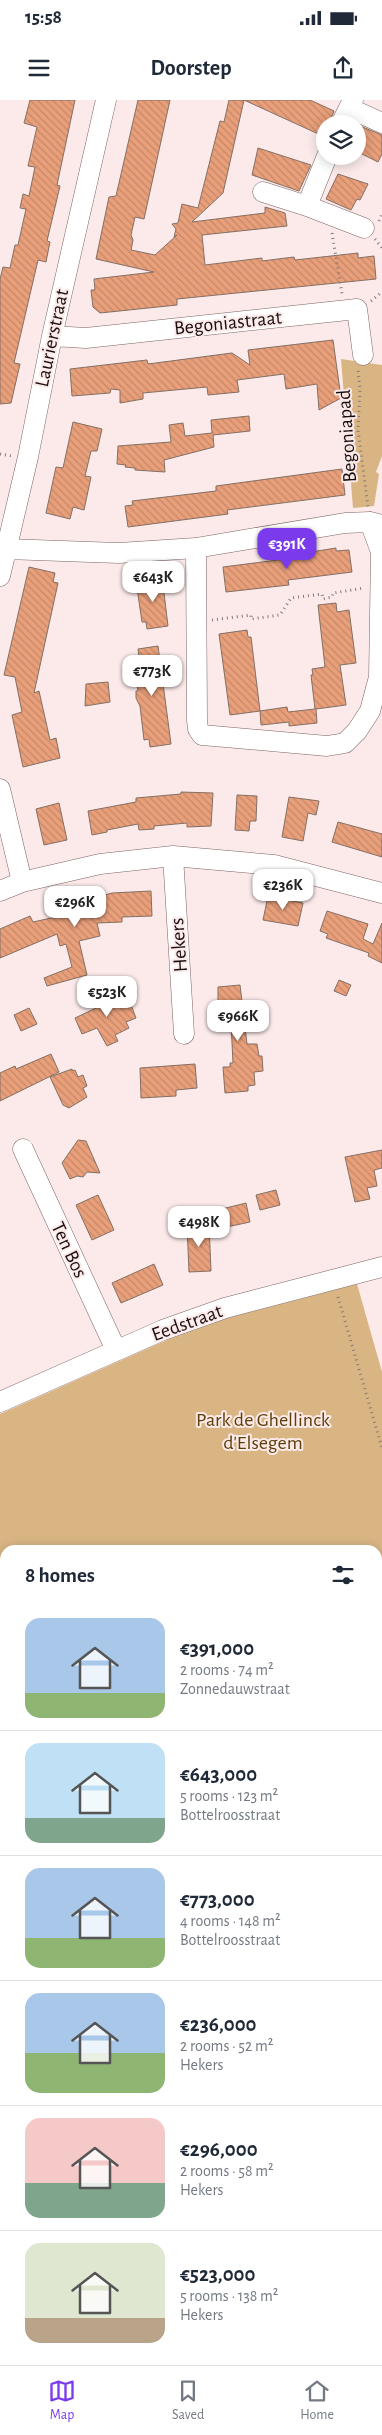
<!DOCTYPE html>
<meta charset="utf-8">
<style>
body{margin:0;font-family:"Alegreya Sans",sans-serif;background:#f2f2f3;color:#1f2937;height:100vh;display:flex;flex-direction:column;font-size:19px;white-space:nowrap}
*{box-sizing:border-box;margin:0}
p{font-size:16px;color:#747a83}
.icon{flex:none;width:28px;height:28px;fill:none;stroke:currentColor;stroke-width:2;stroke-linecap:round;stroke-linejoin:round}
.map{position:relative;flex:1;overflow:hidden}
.side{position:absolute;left:0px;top:1445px;width:382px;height:820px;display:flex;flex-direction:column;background:#fff;border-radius:15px 15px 0 0;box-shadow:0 2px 12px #0003}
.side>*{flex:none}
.buttons{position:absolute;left:316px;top:15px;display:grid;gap:10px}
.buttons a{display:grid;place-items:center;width:50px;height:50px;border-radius:50%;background:#fff;box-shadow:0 2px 12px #0003;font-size:25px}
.price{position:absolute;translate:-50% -42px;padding:0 11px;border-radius:10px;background:#fff;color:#222;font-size:16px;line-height:32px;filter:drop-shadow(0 1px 2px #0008)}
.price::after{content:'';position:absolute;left:50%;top:30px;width:15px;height:11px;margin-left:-8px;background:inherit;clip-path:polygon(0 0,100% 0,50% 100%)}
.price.current{background:#7c3aed;color:#fff}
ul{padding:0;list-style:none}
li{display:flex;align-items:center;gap:15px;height:125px;padding:0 25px}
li+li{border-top:1px solid #e0e1e3}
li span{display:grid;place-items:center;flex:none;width:140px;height:100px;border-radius:15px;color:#555}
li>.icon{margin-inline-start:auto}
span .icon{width:60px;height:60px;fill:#fffc;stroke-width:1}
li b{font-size:21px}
h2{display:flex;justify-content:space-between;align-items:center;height:60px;padding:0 25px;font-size:21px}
.status{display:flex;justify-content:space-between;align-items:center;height:35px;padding:0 25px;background:#fff;direction:ltr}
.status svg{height:14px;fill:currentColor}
header{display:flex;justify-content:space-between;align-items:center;height:65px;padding:0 25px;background:#fff;font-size:22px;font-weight:700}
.tabs{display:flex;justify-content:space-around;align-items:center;height:70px;border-top:1px solid #e0e1e3;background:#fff;font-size:14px;color:#747a83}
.tabs a{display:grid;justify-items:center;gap:2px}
.tabs .current{color:#7c3aed}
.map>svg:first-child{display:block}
.green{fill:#dab584;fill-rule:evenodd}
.building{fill:url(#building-back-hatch);stroke:#846f64}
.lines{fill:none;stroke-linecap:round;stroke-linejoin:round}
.minor-casing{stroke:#7d6463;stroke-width:21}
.path{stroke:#867978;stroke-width:3;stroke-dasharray:1 4;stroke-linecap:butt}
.minor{stroke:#fff;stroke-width:20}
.labels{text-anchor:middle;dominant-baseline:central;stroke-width:4;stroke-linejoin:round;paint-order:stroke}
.street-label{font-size:20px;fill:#190f0f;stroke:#fbeae9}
.park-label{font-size:20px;fill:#5e3e07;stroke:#fbeae9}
</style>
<div class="status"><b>15:58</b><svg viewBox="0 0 49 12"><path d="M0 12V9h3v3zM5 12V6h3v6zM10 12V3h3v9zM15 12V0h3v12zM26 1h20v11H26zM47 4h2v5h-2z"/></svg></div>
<header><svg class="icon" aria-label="menu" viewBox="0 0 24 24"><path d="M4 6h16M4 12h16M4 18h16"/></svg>Doorstep<svg class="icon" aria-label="share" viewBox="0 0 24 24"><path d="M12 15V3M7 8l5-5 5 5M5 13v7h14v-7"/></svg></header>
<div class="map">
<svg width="382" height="2265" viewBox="0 0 382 2265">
<defs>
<pattern id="building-back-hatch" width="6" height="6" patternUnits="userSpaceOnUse" patternTransform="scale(1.25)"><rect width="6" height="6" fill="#e89f7a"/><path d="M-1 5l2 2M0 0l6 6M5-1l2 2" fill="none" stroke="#c68868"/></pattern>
</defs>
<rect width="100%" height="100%" fill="#fbeae9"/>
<path class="green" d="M341,259L382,265V356L376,372L379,374L374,406L353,408Z
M357,1184L382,1272V2265H0V1314L167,1240L228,1218ZM5,1450H378V2260H5Z"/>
<path class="building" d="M30,0H75L57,85L60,86L47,141L50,142L46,162L38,160L14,263L20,264L11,303L0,304V179L3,167L10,168L15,145H18L26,109L20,108L23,94L29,96L35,67L28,66L37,27L24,23Z
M138,0H170L144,119L135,117L131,135L133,140L131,150L155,155L177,135L174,137L176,129L172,124L178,123L182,104L198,108L220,21L224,22L229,0H310L334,11L329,24H325V37L244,0L223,93L192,122L265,113V107L285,113L287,126L202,135L205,165L262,158V161L294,157L295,160L358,153V158L374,156L376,179L177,199V205L100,213L93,207L91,190H95L94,179L154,172L96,159L109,97L116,96Z
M360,26L382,35V54L378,62L358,52Z
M258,48L311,65L299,91L252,75Z
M338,74L368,84L360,100L357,99L351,110L326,99Z
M333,240L341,298L319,310L317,284L286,289L284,274L237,280L239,292L208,295L207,287L143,293V299L120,303V290L111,289L110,293L72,296L70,269L147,260L148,264L232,253L250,265L248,250Z
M249,316L250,331L213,335L214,347L164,360L165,372L135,370V368L125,367L126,365L117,364L118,346L171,342L169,325L183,323L185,336L212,333L211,320Z
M73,322L102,329L97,351H91L85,376L91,377L84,410L73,407L70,419L46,413L56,367L63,368Z
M342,369L345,395L227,410L228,414L128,427L125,406L133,405L132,401L216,391V386Z
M336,448V451L349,450L352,472L288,480L289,485L226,492L223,467L286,459V456Z
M29,467L55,473L53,482L58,483L34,593L39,591L50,640L56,638L60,658L23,667L12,615L22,612L15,577L4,575Z
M162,477L168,526L147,529L146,522H142L137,488L142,487L141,479Z
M336,503L337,512L349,510L356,563L340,565L346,605L316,609L317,623L289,626V622L261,625L260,611L230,615L219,534L247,530L248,537H251L260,611L287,607L288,612L315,609L311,575H313L312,569L325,567L318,505Z
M158,546L171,644L150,647L149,639L144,640L140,606L136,598V591H138L134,557L139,556L138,549Z
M108,582L110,602L85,606L86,584Z
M181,692L213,693L211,726L187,727V723L154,726V729L139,730L138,724L107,730V732L92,735L88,711L136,702V698L181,694Z
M237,695L257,696L256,721H250L249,731L235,730Z
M289,697L319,701L316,715L308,713L303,741L282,737Z
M59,703L67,740L44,745L36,709Z
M338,722L382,734V757L332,742Z
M151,791L152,816L122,817V822L97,823L100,836L79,841L87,875L47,886L44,878L72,867L66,844L60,846L57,834L0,858V829L30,816L33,822L74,813L73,804L112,793Z
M268,796L303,803L298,826L263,820Z
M327,811L368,824L363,839L373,844L382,823V863L368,856L369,853L326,838L328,834L320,831Z
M339,880L351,885L346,896L334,891Z
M240,885L247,944H257L259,956H262L263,971L254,972L255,985L248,986V991L225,993L223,967H230V963H233L231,923L218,924V887Z
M114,887L124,908L131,905L136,918L126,922L129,928L115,935L118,941L107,946L97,928L82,934L75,918L109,902L106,901L102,892Z
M29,908L37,924L21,931L14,915Z
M51,954L59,972L0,1001V973L15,966L16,969Z
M195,964L197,988L176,990V996L141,998L140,968Z
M72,969L73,971L75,970L78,977L83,975L87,986L83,988L87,997L69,1008L63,1005L50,977Z
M78,1040L86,1041L100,1073L87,1072L83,1077L77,1076L70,1079L62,1063Z
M382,1050V1068L374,1070L377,1086L367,1088L370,1099L355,1102L345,1057Z
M276,1090L280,1105L260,1110L256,1095Z
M98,1095L114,1130L92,1140L76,1105Z
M246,1103L250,1122L222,1128L218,1110Z
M209,1124L211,1171L189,1172L187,1125Z
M154,1164L163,1185L121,1203L112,1183Z"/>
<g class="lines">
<defs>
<path id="minor" d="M349,8L382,23
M341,24L353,0
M327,56L307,106L364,128
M263,92L307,106
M52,236L86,238L357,209L363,255
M196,448L197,620L198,629L202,635L327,646L345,643L357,631L370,611L379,577L381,452L370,422
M6,449L119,453L196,448L345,423L370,422L382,425
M0,476L28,357L52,236L106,0
M0,689L22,782
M173,756L184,934
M0,791L22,782L100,764L173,756L274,765L382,793
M23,1049L116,1250
M0,1302L163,1230L225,1208L382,1167"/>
</defs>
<use href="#minor" class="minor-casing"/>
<path class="path" d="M379,121L382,114
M332,133L342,194
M375,139L382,148
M371,201L382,192
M358,271L360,289L358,330L368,407
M0,354L12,356
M212,520L251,515V519L280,515L291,498L322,494L323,499L332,497L333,493L364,488
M338,1197L382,1348
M0,1885L5,1886
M378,1931H382"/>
<use href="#minor" class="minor"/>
</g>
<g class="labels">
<g class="street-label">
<text transform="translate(228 223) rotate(-6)">Begoniastraat</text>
<text transform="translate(52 238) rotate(-78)">Laurierstraat</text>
<text transform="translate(347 336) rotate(-94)">Begoniapad</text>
<text transform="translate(179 845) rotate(-94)">Hekers</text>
<text transform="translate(69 1150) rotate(65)">Ten Bos</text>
<text transform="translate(187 1223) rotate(-20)">Eedstraat</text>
</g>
<g class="park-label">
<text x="263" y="1320">Park de Ghellinck<tspan x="263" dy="23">d'Elsegem</tspan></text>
</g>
</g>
</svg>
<div class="buttons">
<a><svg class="icon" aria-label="layers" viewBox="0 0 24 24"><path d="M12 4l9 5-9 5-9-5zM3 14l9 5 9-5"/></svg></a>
</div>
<b class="price current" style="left:287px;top:470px">€391K</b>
<b class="price" style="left:153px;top:503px">€643K</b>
<b class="price" style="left:152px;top:597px">€773K</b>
<b class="price" style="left:283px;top:811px">€236K</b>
<b class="price" style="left:75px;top:828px">€296K</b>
<b class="price" style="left:107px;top:918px">€523K</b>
<b class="price" style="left:238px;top:942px">€966K</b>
<b class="price" style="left:199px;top:1148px">€498K</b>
<section class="side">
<h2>8 homes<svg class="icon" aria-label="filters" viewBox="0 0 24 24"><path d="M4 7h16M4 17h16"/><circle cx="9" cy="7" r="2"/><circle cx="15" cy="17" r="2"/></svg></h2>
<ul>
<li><span style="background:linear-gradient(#a9c7e8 75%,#8fb573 0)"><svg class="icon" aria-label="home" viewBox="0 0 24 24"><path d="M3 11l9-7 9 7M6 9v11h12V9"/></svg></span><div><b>€391,000</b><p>2 rooms · 74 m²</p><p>Zonnedauwstraat</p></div></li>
<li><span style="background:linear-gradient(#bfe0f5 75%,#7fa58c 0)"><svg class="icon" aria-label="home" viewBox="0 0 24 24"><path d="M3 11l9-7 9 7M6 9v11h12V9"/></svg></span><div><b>€643,000</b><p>5 rooms · 123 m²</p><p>Bottelroosstraat</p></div></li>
<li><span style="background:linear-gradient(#a9c7e8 70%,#8fb573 0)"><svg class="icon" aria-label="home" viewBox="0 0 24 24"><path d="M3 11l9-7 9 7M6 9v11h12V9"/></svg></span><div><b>€773,000</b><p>4 rooms · 148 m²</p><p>Bottelroosstraat</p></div></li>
<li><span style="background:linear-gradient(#a9c7e8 60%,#8fb573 0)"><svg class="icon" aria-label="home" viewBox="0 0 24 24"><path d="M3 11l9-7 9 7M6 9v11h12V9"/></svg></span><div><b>€236,000</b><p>2 rooms · 52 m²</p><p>Hekers</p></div></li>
<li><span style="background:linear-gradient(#f6c9c9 65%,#7fa58c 0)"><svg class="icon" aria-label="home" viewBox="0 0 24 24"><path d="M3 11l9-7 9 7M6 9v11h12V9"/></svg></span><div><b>€296,000</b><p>2 rooms · 58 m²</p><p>Hekers</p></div></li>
<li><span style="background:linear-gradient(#dfe7d0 75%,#b9a48a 0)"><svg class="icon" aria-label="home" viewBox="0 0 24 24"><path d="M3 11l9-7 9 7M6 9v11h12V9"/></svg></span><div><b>€523,000</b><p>5 rooms · 138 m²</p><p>Hekers</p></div></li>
</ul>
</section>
</div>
<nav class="tabs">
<a class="current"><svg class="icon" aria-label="map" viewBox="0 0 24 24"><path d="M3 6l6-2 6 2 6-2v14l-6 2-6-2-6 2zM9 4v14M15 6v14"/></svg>Map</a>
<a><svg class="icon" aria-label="saved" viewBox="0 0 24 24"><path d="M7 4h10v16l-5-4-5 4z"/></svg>Saved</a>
<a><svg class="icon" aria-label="home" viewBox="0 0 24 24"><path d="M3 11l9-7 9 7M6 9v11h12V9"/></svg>Home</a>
</nav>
